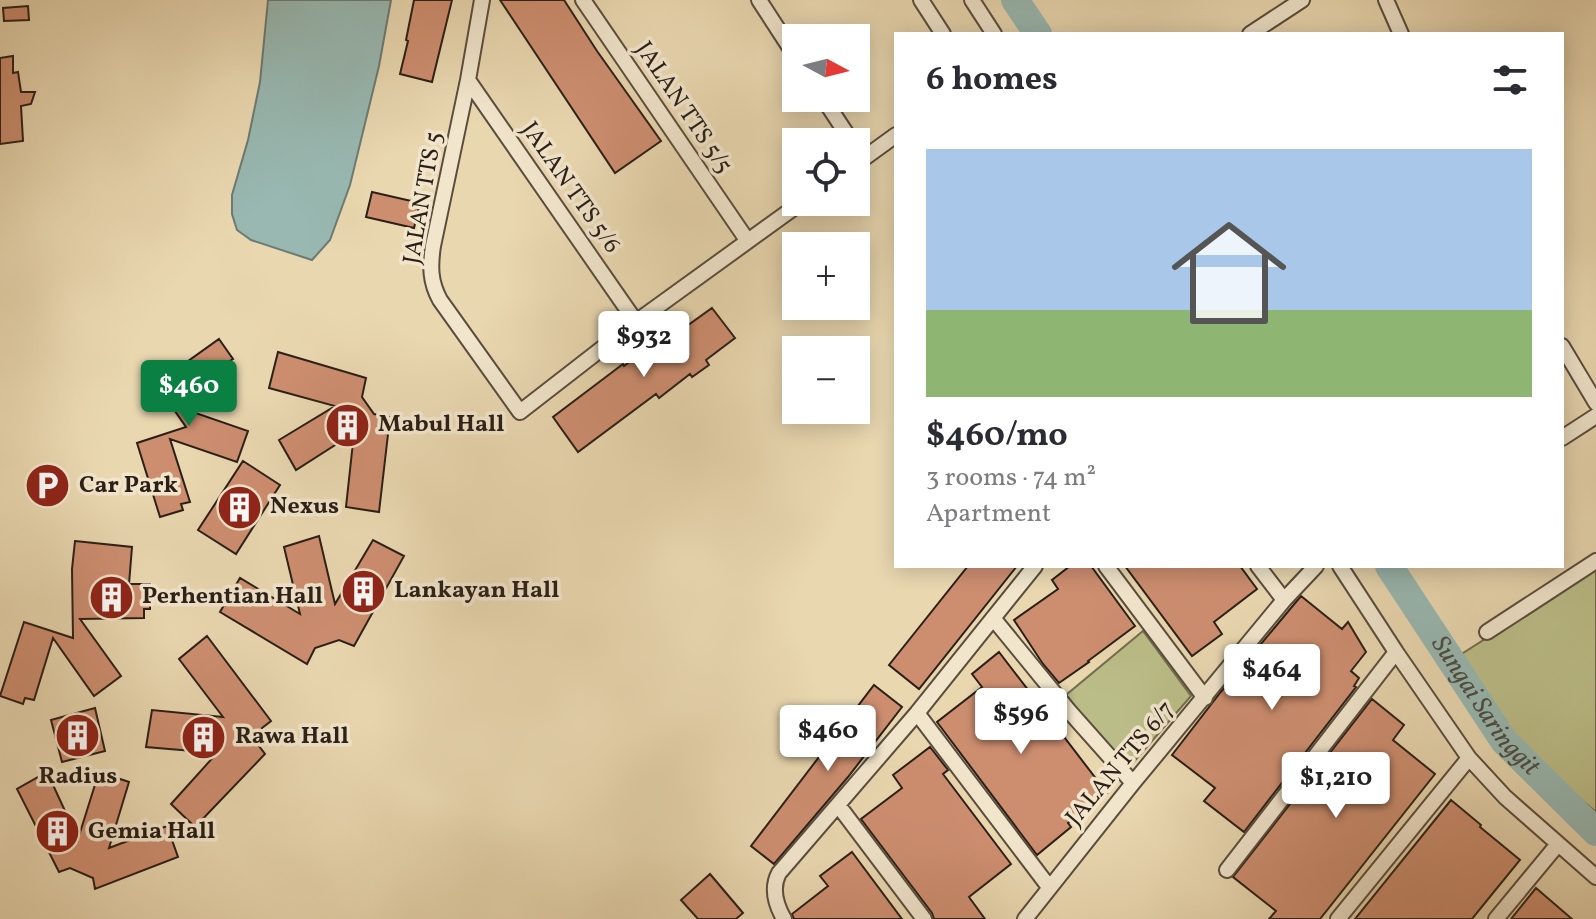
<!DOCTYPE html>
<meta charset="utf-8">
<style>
body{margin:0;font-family:Vollkorn,serif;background:#f2f2f3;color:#2b2b33;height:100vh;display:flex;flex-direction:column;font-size:30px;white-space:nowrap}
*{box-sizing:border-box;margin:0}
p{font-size:26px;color:#7c7c81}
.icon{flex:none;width:44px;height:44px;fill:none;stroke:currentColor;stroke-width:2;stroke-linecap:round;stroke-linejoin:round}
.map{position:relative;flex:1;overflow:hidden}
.drawer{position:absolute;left:894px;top:32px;width:670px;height:536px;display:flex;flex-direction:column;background:#fff;border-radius:0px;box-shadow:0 4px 20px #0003}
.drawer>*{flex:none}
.needle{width:52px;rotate:97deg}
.controls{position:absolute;left:782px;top:24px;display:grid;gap:16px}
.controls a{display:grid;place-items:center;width:88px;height:88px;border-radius:0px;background:#fff;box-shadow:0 4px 20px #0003;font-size:40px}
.price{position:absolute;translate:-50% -68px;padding:0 18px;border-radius:8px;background:#fff;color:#222;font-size:26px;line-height:52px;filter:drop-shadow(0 2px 4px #0008)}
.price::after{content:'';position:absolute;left:50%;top:48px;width:24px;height:18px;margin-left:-12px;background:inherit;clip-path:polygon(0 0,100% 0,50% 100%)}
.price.active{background:#0b8043;color:#fff}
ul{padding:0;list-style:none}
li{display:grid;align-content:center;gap:16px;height:424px;padding:0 32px}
li span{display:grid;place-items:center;height:248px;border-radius:0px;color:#555}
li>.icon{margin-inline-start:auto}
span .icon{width:144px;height:144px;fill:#fffc;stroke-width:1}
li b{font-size:34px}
h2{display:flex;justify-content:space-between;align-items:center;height:96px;padding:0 32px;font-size:34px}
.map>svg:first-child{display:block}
.green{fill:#bbbd88;stroke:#736e50;stroke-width:2}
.water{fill:#98b8b1;stroke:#6c7b73;stroke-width:2}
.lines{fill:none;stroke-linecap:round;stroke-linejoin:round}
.river{stroke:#98b8b1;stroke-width:28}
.building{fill:#cd8e70;stroke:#2b1f17;stroke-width:2}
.minor-casing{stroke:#5a4d3d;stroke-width:18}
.minor{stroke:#f1e5cc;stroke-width:14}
.labels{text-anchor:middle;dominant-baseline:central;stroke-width:7;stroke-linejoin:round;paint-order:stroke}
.street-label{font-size:24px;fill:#2b1f17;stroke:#f1e5cc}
.poi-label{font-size:24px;font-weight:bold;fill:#2b1f17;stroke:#f1e5cc;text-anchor:start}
.water-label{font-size:26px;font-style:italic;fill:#4c4d45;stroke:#f1e5cc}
</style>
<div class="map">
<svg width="1596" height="919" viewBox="0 0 1596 919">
<rect width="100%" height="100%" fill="#e9d7b0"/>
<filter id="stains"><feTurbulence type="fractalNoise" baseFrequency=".0025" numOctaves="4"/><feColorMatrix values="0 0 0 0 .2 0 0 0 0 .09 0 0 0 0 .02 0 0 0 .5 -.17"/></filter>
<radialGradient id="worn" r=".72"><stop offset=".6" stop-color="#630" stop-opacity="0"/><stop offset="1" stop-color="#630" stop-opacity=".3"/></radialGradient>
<path class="green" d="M1596,568V812L1523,750L1460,655Z
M1143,631L1191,696L1133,763L1129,765L1119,762L1066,695Z"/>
<path class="water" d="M268,0H391L379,66L350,185L330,240L312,260L251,240L237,230L232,214V195L248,140L260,82Z"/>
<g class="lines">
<g class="river">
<path d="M1015,0L1038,34"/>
<path id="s1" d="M1389,566L1504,741L1596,832"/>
</g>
</g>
<path class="building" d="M414,0H452L432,82L400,74L408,41L406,40Z
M500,0H564L597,51L661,141L615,173Z
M28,6L29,20L4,21L3,8Z
M13,56V73L18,72L21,92H35L31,104L21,106L23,141L0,144V58Z
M372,192L420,203L414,228L366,217Z
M712,308L735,338L706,360L709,365L692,377L690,374L659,398L656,394L578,452L553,417L623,364L624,366L658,341L657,340L681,324L684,328Z
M219,339L233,359L227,363L233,370L181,408L248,431L237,462L170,439L190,502L181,504L183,510L160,517L137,443L186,427L156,384Z
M278,352L366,378L362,397L374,414L390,417L379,512L346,507L354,433L296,470L279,440L335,406L269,388Z
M243,461L280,485L236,554L198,530Z
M319,536L335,604L373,540L404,556L354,646L339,640L315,648L307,664L220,612L240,578L300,614L284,547Z
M75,541L132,547L129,584H150V609H144V618L80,619L121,676L94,696L53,638L34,700L25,698L23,704L0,696L24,622L73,638L72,569Z
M968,566H1017L919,689L889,665Z
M1070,566H1091L1135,626L1088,661L1089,662L1059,683L1043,664L1014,620L1058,589L1052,580Z
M1125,566H1240L1257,589L1214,622L1222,634L1192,656Z
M1301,596L1342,629L1348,622L1366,652L1351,671L1359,678L1354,686L1356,687L1244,832L1204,801L1215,788L1172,755L1220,693Z
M207,636L271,721L262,728L259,746L265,754L195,827L171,804L217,753L146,747L152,710L223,717L179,659Z
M999,652L1107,793L1068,823L1071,827L1037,855L937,722L982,687L972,674Z
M874,685L902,707L848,777L774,864L751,846Z
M1372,699L1404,725L1393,740L1435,774L1320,919H1269L1276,911L1233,877Z
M95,708L105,751L62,762L51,720Z
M930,747L948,770L943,774L1011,864L969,897L985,919H934L932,913L861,819L902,788L893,775Z
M47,772L78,839L99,772L129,782L109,848L167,826L178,857L95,889L93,878L70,868L59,872L17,789Z
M1451,800L1481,825L1480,827L1520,860L1493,893L1472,919H1355Z
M852,852L902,919H794L792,914L828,886L820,876Z
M710,874L743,913L736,919H698L681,900Z
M1536,888L1572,919H1511Z"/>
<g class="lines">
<defs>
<path id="minor" d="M482,0L468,80L433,246C430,266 430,282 440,300L520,412L636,322L802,202
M583,0L747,240
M759,0L796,57
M921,0L943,34
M972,0L994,34
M1386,0L1401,34
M1250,34L1302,0
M468,80L636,322
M823,98L852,142
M856,164L896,135
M1562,346L1596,403
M1562,438L1596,416
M1106,566L1205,698
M1258,566L1284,600
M1340,566L1396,652L1469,758L1505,797L1596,877
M993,618L1069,711L1133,783
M1487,632L1596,561
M917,713L1049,887
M838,805L924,919
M1227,870L1396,652
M784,919C776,905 771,888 779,873L917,713L1035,566
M1025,919L1133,783L1284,600L1316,566
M1338,919L1469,758
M1496,919L1558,844"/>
</defs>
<use href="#minor" class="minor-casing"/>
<use href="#minor" class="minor"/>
</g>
<defs>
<symbol id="building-disc" viewBox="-11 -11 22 22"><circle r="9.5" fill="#8f2418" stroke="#f1e5cc"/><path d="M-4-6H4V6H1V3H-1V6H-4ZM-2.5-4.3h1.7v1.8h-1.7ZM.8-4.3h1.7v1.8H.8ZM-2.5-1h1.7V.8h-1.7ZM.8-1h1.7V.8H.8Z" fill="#fff"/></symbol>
<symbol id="parking-disc" viewBox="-11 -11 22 22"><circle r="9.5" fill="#8f2418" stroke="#f1e5cc"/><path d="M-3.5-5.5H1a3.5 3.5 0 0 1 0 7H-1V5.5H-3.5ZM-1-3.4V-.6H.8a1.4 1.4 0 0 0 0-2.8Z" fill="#fff"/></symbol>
</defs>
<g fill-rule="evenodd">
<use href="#building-disc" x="322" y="400" width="51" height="51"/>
<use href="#parking-disc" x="22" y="460" width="51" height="51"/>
<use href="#building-disc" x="214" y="482" width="51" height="51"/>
<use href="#building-disc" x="338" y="566" width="51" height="51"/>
<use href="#building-disc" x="86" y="572" width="51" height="51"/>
<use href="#building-disc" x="52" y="710" width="51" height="51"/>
<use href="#building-disc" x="178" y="712" width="51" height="51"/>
<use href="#building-disc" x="32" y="806" width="51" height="51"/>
</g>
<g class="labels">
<g class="street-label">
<text transform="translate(683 108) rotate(56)">JALAN TTS 5/5</text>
<text transform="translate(570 188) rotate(55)">JALAN TTS 5/6</text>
<text transform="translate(424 198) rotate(-80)">JALAN TTS 5</text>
<text transform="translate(1121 764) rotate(-50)">JALAN TTS 6/7</text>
</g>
<g class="poi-label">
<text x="378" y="425">Mabul Hall</text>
<text x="79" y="486">Car Park</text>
<text x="270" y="507">Nexus</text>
<text x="394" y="591">Lankayan Hall</text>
<text x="142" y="597">Perhentian Hall</text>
<text x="235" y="737">Rawa Hall</text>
<text x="78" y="777" text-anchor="middle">Radius</text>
<text x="88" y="832">Gemia Hall</text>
</g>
<g class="water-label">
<text stroke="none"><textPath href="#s1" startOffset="170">Sungai Saringgit</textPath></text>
</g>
</g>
<rect width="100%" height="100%" filter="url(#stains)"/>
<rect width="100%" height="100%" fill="url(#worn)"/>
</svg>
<div class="controls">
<a><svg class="needle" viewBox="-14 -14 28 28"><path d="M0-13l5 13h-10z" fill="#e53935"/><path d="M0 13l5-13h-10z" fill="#7c7c81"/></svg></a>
<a><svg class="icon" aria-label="locate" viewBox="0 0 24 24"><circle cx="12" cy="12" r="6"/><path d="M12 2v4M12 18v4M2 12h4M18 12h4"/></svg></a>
<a>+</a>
<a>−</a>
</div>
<b class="price" style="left:644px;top:379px">$932</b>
<b class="price active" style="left:189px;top:428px">$460</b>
<b class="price" style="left:1272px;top:712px">$464</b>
<b class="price" style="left:1021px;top:756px">$596</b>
<b class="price" style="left:828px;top:773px">$460</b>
<b class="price" style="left:1336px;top:820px">$1,210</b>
<section class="drawer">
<h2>6 homes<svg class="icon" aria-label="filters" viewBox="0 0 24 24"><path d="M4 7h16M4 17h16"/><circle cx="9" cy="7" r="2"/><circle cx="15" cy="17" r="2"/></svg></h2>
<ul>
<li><span style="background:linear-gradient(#a9c7e8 65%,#8fb573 0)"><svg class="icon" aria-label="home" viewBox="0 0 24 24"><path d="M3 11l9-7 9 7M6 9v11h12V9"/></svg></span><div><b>$460/mo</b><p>3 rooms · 74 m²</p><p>Apartment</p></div></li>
</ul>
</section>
</div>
